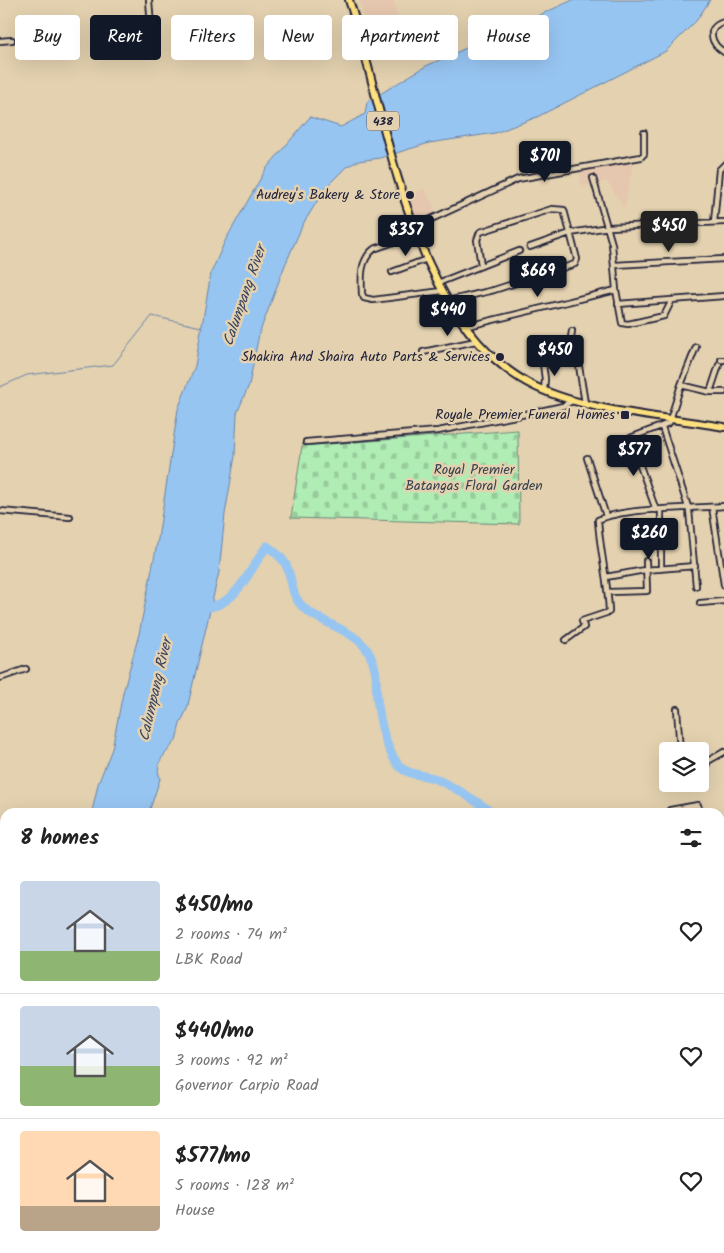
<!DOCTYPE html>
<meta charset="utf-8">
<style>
body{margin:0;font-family:Kalam,sans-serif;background:#f2f2f2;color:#222;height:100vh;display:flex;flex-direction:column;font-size:19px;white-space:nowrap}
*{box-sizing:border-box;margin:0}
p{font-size:16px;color:#767676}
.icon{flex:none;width:28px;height:28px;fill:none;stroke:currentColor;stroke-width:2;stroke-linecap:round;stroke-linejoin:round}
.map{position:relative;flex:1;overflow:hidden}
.side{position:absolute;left:0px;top:808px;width:725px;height:446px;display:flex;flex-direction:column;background:#fff;border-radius:15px 15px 0 0;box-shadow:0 5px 20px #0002}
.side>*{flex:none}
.hud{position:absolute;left:15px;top:15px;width:695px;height:45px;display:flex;gap:10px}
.fabs{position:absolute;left:659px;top:742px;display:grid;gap:10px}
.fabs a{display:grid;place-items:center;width:50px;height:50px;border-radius:5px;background:#fff;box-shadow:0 5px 20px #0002;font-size:25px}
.price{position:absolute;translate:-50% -42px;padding:0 11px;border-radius:5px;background:#111827;color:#fff;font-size:16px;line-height:32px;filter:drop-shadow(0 1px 2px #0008)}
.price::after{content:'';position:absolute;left:50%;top:30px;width:15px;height:11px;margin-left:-8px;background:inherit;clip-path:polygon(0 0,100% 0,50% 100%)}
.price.selected{background:#222;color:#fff}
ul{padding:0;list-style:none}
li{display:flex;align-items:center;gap:15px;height:125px;padding:0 20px}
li+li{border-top:1px solid #e0e0e0}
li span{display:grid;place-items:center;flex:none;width:140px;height:100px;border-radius:5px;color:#555}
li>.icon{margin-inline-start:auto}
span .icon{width:60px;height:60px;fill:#fffc;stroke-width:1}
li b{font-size:21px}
h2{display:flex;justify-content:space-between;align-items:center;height:60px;padding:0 20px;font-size:21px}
.pill{padding:0 18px;border-radius:5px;background:#fff;box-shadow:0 5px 20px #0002;font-size:18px;line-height:45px}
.pill.selected{background:#111827;color:#fff}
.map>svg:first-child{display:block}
.built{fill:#e5c6ae}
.cemetery{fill:url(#cemetery-stones);stroke:#698878}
.water{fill:#97c5f2;stroke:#6884a9}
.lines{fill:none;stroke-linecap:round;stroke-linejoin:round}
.stream{stroke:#6884a9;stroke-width:1}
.river{stroke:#97c5f2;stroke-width:9}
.minor-tunnel{stroke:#bcae98;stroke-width:4.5;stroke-dasharray:4.5 2;stroke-linecap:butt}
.minor-casing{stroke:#22223b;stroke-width:8}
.tertiary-casing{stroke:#22223b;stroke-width:9}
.primary-casing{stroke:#22223b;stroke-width:10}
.minor{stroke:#e3d1af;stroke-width:4.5}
.tertiary{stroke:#e3d1af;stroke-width:5}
.primary{stroke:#fde080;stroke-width:6}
.poi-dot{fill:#22223b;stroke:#e3d1af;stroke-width:2}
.labels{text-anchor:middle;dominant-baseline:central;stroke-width:5;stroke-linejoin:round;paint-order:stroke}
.shield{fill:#e3d1af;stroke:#5c565e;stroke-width:1}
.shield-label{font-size:12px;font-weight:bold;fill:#22223b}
.poi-label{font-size:14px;fill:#22223b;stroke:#e3d1af;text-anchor:end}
.park-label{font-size:14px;fill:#37404d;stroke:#e3d1af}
.water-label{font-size:15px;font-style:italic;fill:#394360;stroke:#e3d1af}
</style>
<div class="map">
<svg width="724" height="1253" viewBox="0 0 724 1253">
<defs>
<pattern id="cemetery-stones" width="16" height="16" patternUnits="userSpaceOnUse" patternTransform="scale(1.25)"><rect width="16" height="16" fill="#b0edb4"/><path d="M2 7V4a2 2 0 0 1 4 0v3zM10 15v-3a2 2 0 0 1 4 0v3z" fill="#97cb9c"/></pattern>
</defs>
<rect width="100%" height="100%" fill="#e3d1af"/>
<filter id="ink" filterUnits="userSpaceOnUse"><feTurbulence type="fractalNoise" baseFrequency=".02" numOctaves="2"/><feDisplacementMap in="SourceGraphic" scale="10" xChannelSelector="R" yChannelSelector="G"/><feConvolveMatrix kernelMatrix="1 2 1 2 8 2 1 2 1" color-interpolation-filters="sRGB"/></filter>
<g filter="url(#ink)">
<path class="built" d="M360,0H393L398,18L373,54Z
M633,163L624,208L607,181L582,186L579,171Z
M424,188L436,212L417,223L409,199Z"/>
<path class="cemetery" d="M518,430L519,524L291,518L302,446Z"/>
<path class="water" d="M573,0H710L696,21L666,51L537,117L495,133L429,143L380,158L358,161L346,167L326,187L303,224L285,265L259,334L249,385L237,413L235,456L225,514L219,572L187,709L180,724L176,740L161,759L158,770L160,779L149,812H92L98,784L112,749L123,693L139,634L158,539L178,409L195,366L211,273L225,241L266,169L310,117L341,127L365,114L367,102L426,66Z
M5,927V989L0,991V929Z"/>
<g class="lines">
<path class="stream" d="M0,387L27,375L113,365L152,316L201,327"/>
<path class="river" d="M201,608C237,608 248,571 267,546C274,551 282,557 286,565C294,582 289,595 305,609C324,625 359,631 370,655C379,673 375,681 377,699C380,722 385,749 400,767C408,775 426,775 436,779C456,788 474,799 491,812
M285,1253L288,1249"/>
<path class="minor-tunnel" d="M519,251L530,247"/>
<defs>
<path id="minor" d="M149,0L152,40
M724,22C705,28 711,44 724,52
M0,41L12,40
M593,178L612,244L616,290L622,323L628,324L664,316L672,300
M714,222L719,170L724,165
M414,227L518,179L641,157L644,154V133
M417,234L374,249C360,260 361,277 362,294L364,298L373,300L442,291
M530,247L570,233L609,227L724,222
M615,265L724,259
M392,272L427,259
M438,283L519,251
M448,301L494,290L575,264L577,259L564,210L552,209L480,232L477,240L481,265
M618,304L724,296
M464,327L616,290
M572,331C570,341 569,352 578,360L585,403
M423,352L476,341
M721,360H724
M543,364L545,379L544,390
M681,385L696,347
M710,392L719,365
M662,427L689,510L696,586
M306,442L438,431L531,413L563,406L572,401
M587,458L606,516
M712,507L724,585
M656,510L630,438L669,423L681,385L710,392H724
M661,510V569
M0,511L70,517
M606,577L645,570L695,566
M608,592L647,591L646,561
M700,603L724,601
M566,640L584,627L582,621L609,612C608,581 600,552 598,520C626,507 690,509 724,506
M0,678L26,669
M677,709L680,751
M700,769L705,768L708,761L724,752
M670,812V810L698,805L700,812
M720,964L724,963
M720,1059L724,1058
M720,1135L724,1148
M720,1162H724
M0,1231H5
M637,1249L638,1253
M711,1249L712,1253
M310,1253V1249
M345,1253L349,1249
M512,1253V1249
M596,1253L606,1249"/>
<path id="tertiary" d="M720,866L724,863
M136,1249L138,1253"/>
<path id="primary" d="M349,0C389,120 409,326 536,387C589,412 666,417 724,427"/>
</defs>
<use href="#minor" class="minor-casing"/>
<use href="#tertiary" class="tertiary-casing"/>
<use href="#primary" class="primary-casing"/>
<use href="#minor" class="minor"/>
<use href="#tertiary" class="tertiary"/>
<use href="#primary" class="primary"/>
</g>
</g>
<g class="poi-dot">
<circle cx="410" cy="195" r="5"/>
<circle cx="500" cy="357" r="5"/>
<rect x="620" y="410" width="10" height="10" rx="2.5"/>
</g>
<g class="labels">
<rect class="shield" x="367" y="111.5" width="32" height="19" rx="4"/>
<g class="shield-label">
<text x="383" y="121">438</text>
</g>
<g class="poi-label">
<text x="400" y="195">Audrey's Bakery &amp; Store</text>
<text x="490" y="357">Shakira And Shaira Auto Parts &amp; Services</text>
<text x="615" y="415">Royale Premier Funeral Homes</text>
</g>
<g class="park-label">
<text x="474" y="470">Royal Premier<tspan x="474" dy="16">Batangas Floral Garden</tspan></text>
</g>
<g class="water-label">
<text transform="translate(245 296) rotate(-71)">Calumpang River</text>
<text transform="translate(156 690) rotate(-77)">Calumpang River</text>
</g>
</g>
</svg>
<div class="fabs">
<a><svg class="icon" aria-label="layers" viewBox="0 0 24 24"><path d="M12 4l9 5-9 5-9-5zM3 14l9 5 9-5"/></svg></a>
</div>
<b class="price" style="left:545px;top:183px">$701</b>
<b class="price selected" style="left:669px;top:253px">$450</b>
<b class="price" style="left:406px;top:257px">$357</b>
<b class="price" style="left:538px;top:298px">$669</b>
<b class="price" style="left:448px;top:337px">$440</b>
<b class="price" style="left:555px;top:377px">$450</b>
<b class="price" style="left:634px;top:477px">$577</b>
<b class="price" style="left:649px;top:560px">$260</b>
<div class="hud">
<a class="pill">Buy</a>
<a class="pill selected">Rent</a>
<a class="pill">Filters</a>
<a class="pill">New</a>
<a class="pill">Apartment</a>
<a class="pill">House</a>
</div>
<section class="side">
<h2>8 homes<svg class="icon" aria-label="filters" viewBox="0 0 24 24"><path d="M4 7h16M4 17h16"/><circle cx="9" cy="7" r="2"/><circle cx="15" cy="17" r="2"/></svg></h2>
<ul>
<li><span style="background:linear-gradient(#c9d6e8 70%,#8fb573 0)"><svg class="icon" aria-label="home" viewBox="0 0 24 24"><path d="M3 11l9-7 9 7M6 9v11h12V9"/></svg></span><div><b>$450/mo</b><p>2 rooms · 74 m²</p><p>LBK Road</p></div><svg class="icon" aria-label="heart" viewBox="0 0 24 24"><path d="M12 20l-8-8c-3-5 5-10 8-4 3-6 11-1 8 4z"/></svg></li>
<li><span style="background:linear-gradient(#c9d6e8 60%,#8fb573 0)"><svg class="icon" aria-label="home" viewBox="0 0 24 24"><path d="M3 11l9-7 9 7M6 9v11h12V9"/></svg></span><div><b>$440/mo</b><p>3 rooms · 92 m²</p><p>Governor Carpio Road</p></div><svg class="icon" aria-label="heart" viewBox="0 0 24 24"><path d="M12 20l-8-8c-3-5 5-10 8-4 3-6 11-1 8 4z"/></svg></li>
<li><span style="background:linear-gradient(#ffd9b3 75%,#b9a48a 0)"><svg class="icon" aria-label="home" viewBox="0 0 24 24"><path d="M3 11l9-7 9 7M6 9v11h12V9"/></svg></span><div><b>$577/mo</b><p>5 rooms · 128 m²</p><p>House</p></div><svg class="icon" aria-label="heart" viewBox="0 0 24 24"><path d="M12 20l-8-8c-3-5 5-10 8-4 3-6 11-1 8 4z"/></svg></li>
</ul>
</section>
</div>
